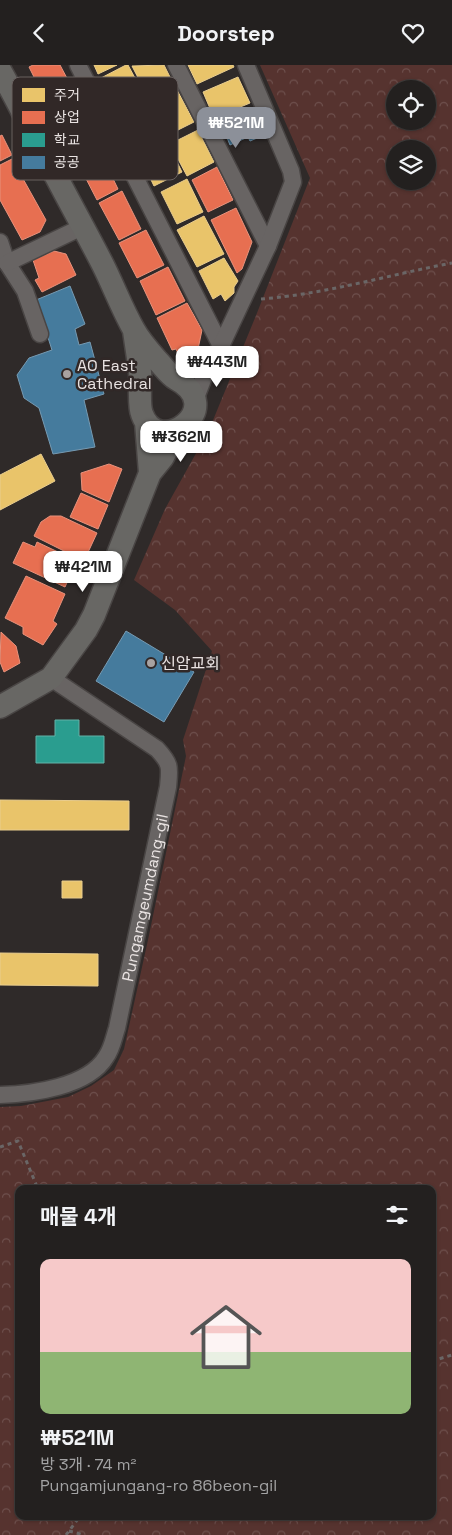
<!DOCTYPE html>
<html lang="ko">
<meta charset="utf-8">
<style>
body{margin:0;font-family:"Space Grotesk","Noto Sans KR",sans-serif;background:#2f2d2c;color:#f1f3f6;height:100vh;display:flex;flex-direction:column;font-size:19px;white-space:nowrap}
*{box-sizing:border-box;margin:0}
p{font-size:16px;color:#a3a3a4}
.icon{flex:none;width:28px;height:28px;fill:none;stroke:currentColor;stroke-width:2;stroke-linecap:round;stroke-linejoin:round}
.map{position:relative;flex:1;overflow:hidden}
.panel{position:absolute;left:15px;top:1120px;width:421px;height:335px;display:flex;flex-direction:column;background:#23201f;border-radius:10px;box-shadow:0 1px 4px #0004,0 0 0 1px #403e3d}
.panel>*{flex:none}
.fabs{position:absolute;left:386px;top:15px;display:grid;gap:10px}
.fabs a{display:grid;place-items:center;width:50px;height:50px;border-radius:50%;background:#23201f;box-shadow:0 1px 4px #0004,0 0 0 1px #403e3d;font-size:25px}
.price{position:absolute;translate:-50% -42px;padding:0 11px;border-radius:10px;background:#fff;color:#222;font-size:16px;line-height:32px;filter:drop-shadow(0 1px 2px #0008)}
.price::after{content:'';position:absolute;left:50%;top:30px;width:15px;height:11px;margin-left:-8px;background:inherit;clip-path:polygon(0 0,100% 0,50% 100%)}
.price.active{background:#8c9099;color:#fff}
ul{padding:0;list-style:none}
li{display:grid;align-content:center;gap:10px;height:265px;padding:0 25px}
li+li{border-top:1px solid #403e3d}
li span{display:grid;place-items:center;height:155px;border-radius:10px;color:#555}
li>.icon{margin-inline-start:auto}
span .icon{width:90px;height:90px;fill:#fffc;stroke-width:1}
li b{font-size:21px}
h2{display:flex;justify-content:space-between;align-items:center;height:60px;padding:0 25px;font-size:21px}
header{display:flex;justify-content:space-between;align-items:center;height:65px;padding:0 25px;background:#23201f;font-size:22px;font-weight:700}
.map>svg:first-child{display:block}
.forest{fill:url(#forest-crowns);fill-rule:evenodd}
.homes{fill:#e9c46a;stroke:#e9cd8e}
.shops{fill:#e76f51;stroke:#e8927c}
.schools{fill:#2a9d8f;stroke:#63b2a8}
.public{fill:#457b9d;stroke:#769ab2}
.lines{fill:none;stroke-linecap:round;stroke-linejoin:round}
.street-casing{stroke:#494544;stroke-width:19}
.secondary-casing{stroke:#494544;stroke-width:25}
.path{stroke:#6a6666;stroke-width:3;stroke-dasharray:4 4;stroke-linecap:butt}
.street{stroke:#686463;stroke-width:16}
.secondary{stroke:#686764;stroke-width:22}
.poi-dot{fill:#a8a2a1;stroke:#312827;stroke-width:2}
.labels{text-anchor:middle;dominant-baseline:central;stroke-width:5;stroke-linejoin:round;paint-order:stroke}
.poi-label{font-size:16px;fill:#e9e3e2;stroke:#312827;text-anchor:start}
.street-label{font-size:16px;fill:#e9e3e2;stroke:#312827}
.key{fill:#312827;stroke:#68605f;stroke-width:1}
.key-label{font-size:14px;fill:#e9e3e2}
</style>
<header><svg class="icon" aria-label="back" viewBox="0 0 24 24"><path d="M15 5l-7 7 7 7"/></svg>Doorstep<svg class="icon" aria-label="heart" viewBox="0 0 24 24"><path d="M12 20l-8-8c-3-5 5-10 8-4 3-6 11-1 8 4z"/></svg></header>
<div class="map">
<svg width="452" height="1470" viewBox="0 0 452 1470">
<defs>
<pattern id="forest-crowns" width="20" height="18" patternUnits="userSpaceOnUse" patternTransform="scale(1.25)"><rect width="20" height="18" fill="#56332f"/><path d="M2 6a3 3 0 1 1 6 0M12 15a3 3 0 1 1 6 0" fill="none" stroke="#6e504d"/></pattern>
</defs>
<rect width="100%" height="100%" fill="#2f2a29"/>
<path class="forest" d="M260,0H452V1470H0V1042L21,1041L68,1032L91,1021L114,1005L124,984L148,875L186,691L183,675L212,586L175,545L134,515L165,444L209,365L257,248L310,113ZM395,24H428V56H395ZM395,84H428V116H395ZM19,1124H432V1451H19Z"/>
<path class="homes" d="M94,0H117L98,9Z
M126,0H128L143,28L117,42L101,13Z
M164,0L172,16L146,28L132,1Z
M188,0H233L234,2L197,19Z
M238,12L250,38L214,53L203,27Z
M176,23L194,57L168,70L151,36Z
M198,65L214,97L187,111L170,79Z
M168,79L182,107L154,121L140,92Z
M187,114L203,147L177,159L161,127Z
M204,151L224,189L197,202L177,165Z
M224,193L238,216L234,222V228L225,236L221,229L213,234L199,206Z
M41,389L55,416L0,445V410Z
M0,735L129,736V765H0Z
M62,816H82V833H62Z
M0,888L98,889V921L0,920Z"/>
<path class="shops" d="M33,0H60L69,17L43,30L29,2Z
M2,70L12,90L0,96V71Z
M103,93L118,124L97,135L81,104Z
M12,94L46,155L40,167L22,175L0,135V100Z
M217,102L233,135L208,147L192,115Z
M122,126L141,164L119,175L99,138Z
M236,143L252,177L242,204L237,208L211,155Z
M146,165L164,200L137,213L119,178Z
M54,186L66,189L76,210L42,227L35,215L39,213L33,195Z
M168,202L185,236L156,250L140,216Z
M187,238L202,265L198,284L180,293L176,284L172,285L157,253Z
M109,399L122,404L109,437L82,425L81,408Z
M81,428L108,440L98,464L70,452Z
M50,451H61L97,468L84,496L34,471L41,457Z
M23,477L35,482L37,477L77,496L65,522L13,498Z
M26,511L65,529L53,556L57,559L43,580L23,569V562L5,553Z
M1,567L16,581L20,598L4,607L0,597Z"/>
<path class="schools" d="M55,655H79V671H104V698H36V671H55Z"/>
<path class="public" d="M252,47L262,71L250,76L248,72L230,80L222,60Z
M70,221L85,259L75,264L79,280L90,277L104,329L84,335L95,382L53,389L39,343L24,333L17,310L29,293L52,285L36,235Z
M126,566L194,607L164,657L96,616Z"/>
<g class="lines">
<defs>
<g id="street">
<path d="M78,0L221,281"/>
<path d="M176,0L268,181"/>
<path d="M0,177L7,198L25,226L40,269"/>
<path d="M7,198L82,162"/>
<path d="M195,335L209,299L221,281L268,181L293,117L291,106L246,0"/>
<path id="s1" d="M0,1030C32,1029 88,1022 106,992C112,984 114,972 117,963L168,722C170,702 171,699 157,684L51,613"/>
</g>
<path id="secondary" d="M0,5C17,35 32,66 48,96C66,131 85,165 103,200C114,222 122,244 134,265C140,276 149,286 157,295C163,301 169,310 176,314C229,343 158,394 142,349C138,339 141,319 140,307C138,294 136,280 134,266
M146,357L150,408
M0,642L51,613L86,565L94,550L150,408L163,392L177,365"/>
</defs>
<use href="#street" class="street-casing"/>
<use href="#secondary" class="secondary-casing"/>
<path class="path" d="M261,234C326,229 388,210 452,198
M0,1082L18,1076L38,1124
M432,1296L452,1290
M69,1466L84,1470
M66,1470L78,1454V1451"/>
<use href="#street" class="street"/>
<use href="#secondary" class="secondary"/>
</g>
<g class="poi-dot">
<circle cx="67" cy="309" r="5"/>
<circle cx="151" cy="598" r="5"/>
</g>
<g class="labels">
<g class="poi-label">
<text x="77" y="300">AO East<tspan x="77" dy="18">Cathedral</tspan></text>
<text x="161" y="598">신암교회</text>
</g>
<g class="street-label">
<text stroke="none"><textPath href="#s1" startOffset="281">Pungamgeumdang-gil</textPath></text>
</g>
</g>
<rect x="12" y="12" width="166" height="103" rx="8" class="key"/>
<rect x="22" y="23" width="23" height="14" fill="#e9c46a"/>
<rect x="22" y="46" width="23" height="13" fill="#e76f51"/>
<rect x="22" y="68" width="23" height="14" fill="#2a9d8f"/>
<rect x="22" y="91" width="23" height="13" fill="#457b9d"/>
<g class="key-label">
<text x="54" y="35">주거</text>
<text x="54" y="57">상업</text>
<text x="54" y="80">학교</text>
<text x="54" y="102">공공</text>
</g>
</svg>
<div class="fabs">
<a><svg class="icon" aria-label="locate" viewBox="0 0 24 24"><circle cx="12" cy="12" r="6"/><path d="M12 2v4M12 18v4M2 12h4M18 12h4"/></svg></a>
<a><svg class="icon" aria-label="layers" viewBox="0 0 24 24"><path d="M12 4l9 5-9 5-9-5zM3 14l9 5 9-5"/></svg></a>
</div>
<b class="price active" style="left:236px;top:84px">₩521M</b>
<b class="price" style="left:217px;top:323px">₩443M</b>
<b class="price" style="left:181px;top:398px">₩362M</b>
<b class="price" style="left:83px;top:528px">₩421M</b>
<section class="panel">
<h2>매물 4개<svg class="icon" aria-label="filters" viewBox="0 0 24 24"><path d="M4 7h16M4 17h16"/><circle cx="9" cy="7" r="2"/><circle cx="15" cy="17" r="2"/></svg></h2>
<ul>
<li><span style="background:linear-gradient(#f6c9c9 60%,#8fb573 0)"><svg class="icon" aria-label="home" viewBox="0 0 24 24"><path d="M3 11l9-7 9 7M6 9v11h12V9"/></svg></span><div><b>₩521M</b><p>방 3개 · 74 m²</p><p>Pungamjungang-ro 86beon-gil</p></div></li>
</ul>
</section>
</div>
